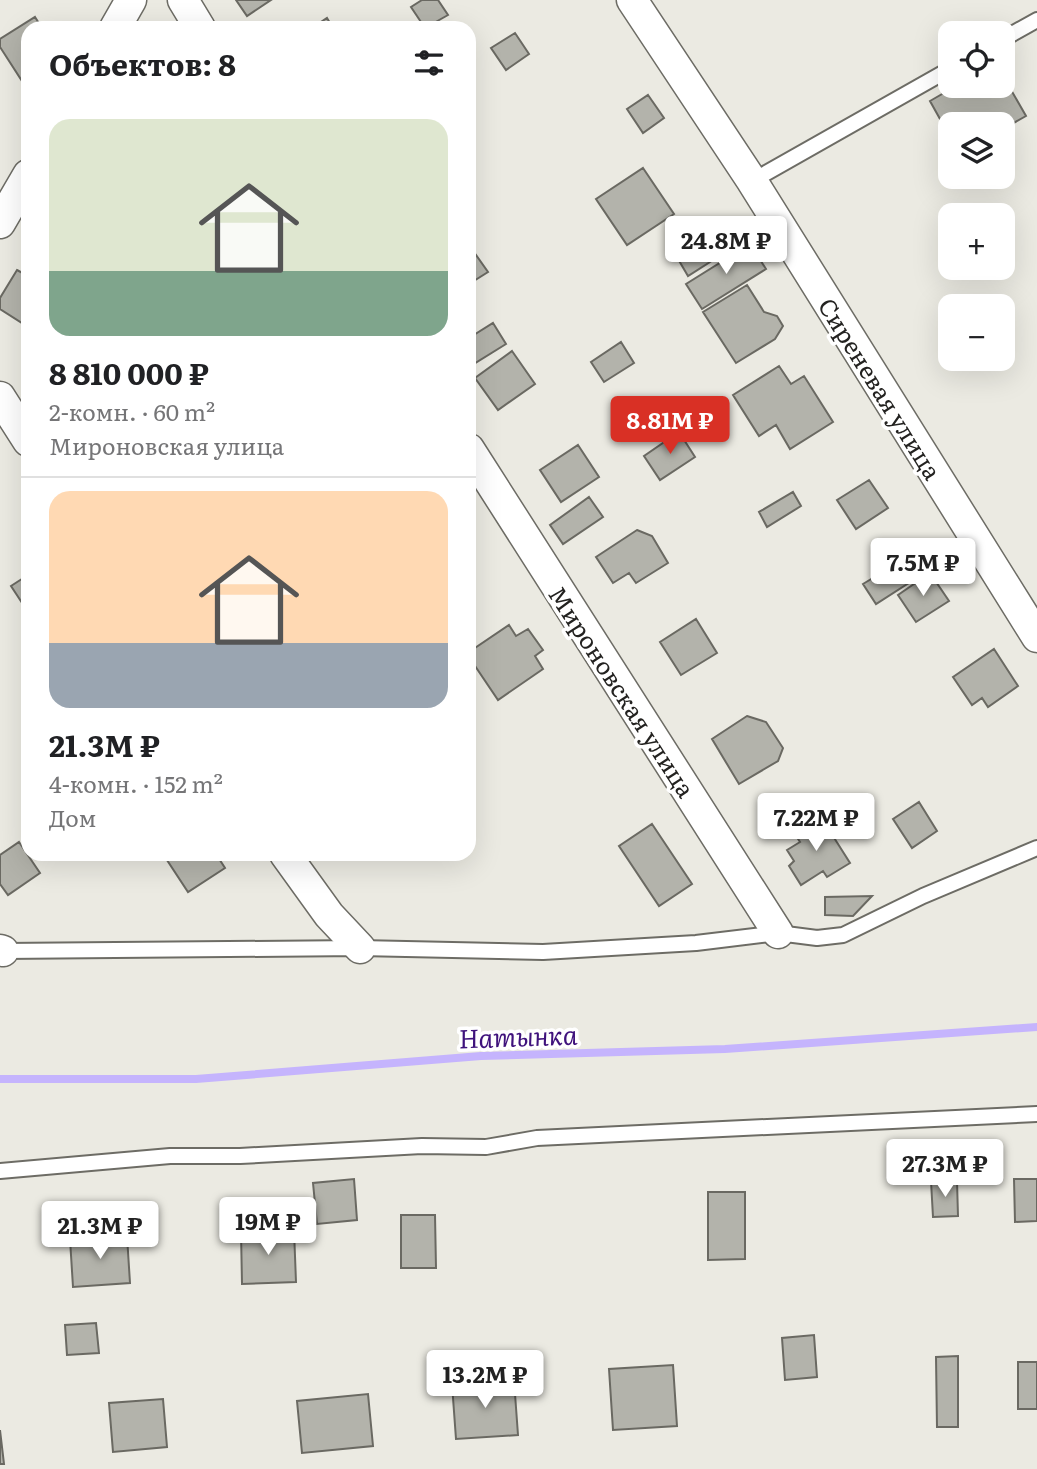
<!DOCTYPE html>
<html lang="ru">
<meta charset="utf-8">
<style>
body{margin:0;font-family:Literata,serif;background:#f6f6f6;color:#202124;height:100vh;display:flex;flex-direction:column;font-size:26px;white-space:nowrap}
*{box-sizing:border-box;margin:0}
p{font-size:23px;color:#757577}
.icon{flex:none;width:38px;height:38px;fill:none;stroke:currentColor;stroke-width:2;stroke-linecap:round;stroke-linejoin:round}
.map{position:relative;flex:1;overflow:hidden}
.panel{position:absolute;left:21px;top:21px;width:455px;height:840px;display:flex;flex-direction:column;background:#fff;border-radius:21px;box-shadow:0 7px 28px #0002}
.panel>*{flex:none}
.tools{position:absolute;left:938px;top:21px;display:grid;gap:14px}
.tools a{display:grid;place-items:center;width:77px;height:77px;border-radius:14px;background:#fff;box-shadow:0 7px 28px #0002;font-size:35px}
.price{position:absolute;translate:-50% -60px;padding:0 16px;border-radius:7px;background:#fff;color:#222;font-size:23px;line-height:46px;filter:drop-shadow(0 2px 4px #0008)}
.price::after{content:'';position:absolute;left:50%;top:42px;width:21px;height:16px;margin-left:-10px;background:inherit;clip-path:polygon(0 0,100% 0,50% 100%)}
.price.active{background:#d93025;color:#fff}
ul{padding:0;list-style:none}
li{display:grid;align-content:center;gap:14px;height:371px;padding:0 28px}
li+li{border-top:2px solid #e0e0e0}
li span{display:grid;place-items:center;height:217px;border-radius:21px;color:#555}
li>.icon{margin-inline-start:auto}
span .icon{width:126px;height:126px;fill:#fffc;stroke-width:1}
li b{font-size:30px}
h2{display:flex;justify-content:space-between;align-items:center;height:84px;padding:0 28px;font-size:30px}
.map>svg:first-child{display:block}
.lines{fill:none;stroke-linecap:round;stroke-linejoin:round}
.stream{stroke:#c5b4fd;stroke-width:8}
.building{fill:#b3b3ab;stroke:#6a6962;stroke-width:2}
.lane-casing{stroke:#6d6c65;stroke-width:18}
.street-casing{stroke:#6d6c65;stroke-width:33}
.lane{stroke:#fff;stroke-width:14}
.street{stroke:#fff;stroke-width:30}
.labels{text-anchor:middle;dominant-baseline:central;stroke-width:7;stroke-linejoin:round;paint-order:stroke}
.street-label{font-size:24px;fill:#232220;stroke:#fff}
.water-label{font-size:26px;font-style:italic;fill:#3f127c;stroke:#fff}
</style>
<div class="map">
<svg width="1037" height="1469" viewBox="0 0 1037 1469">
<rect width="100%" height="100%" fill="#ebeae2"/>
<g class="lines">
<path class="stream" d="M0,1079H196L481,1056L725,1049L1037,1027"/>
</g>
<path class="building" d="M236,0H271L247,16Z
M422,0H438L448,15L425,28L411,7Z
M35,17L42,28L48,24L51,28H28V77L22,81L0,47V39Z
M327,18L333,28H312Z
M515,33L529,54L506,70L491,48Z
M1003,76L1026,116L1003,129V124H950V137L930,101L956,86H1003Z
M648,95L664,118L643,133L627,109Z
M643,168L674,214L627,245L596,199Z
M704,227L721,255L688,276L671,247Z
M750,244L766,269L702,309L686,284Z
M469,245L488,272L469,284Z
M17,270L28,276V313L22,323L0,309V298Z
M747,285L764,312L777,316L783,326L775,339L736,363L703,312Z
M493,323L506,344L472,365L469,360V338Z
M621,342L634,363L604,382L591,362Z
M512,351L535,384L498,410L475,378Z
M779,366L791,384L804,376L833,422L790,449L776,425L759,436L733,395Z
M679,432L695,457L660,480L644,456Z
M578,445L599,477L561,502L540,470Z
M869,480L888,508L856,529L837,500Z
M793,492L801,506L767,527L759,512Z
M589,497L603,517L563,544L550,525Z
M637,530L652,536L668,563L636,583L629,573L613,583L596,557Z
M917,551L929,570L876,604L863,584Z
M930,573L949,601L916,622L898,595Z
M28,575V612L11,586Z
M696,619L717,653L681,675L660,642Z
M509,625L516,636L528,629L543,650L535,656L543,669L498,700L469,657V652Z
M994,649L1018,686L988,707L982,698L972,705L953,677Z
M747,716L766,722L783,748L778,761L739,784L712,739Z
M919,802L937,831L912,848L893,819Z
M810,821L816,831L826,825L850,863L827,877L823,871L801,885L789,866L794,861L787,850L800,842L793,831Z
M652,824L692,884L659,906L619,846Z
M19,842L40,873L8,895L0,884V855Z
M163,854H216L225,868L188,892Z
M872,896L853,916L825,915V897Z
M354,1179L357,1220L317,1224L313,1183Z
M1014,1179H1037V1221L1015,1222Z
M931,1181H957L958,1216L933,1217Z
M708,1192H745V1259L708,1260Z
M401,1215H435L436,1268H401Z
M294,1230L296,1282L242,1284L241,1232Z
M127,1236L130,1283L73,1287L70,1239Z
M96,1323L99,1353L67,1355L65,1325Z
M814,1335L817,1377L785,1380L782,1338Z
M958,1356V1427H937L936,1357Z
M1018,1362H1037V1409H1018Z
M673,1365L677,1426L613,1430L609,1369Z
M514,1380L518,1435L456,1439L452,1384Z
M368,1394L373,1446L302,1453L297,1401Z
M163,1399L167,1447L113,1452L109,1403Z
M0,1430L4,1464H0Z"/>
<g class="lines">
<defs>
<path id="lane" d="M1003,39L1037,20
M752,181L950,69
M3,951L360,948L543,952L696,943L778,933L817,938L843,935L923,896L1037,848
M0,1171L170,1156H240L422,1146L486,1147L537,1138L1037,1114"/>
<path id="street" d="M183,0L200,28
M632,0L752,181L1037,637
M115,28L131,0
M0,223L28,175
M0,397L28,441
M469,449L778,933
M285,854L329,915L360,948
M0,950L3,951"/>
</defs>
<use href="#lane" class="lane-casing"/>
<use href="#street" class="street-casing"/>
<use href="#lane" class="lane"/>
<use href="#street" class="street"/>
</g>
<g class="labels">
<g class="street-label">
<text transform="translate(881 388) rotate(58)">Сиреневая улица</text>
<text transform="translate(623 691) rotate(57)">Мироновская улица</text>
</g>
<g class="water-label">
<text transform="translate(518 1035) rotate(-2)">Натынка</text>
</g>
</g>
</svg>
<div class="tools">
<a><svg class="icon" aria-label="locate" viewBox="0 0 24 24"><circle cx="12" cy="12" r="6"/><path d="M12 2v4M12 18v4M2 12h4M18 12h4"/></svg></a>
<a><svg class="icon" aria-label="layers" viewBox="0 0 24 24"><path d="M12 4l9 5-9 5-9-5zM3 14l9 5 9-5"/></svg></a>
<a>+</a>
<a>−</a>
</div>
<b class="price" style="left:726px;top:276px">24.8M ₽</b>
<b class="price active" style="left:670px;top:456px">8.81M ₽</b>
<b class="price" style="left:923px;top:598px">7.5M ₽</b>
<b class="price" style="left:816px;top:853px">7.22M ₽</b>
<b class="price" style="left:945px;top:1199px">27.3M ₽</b>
<b class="price" style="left:268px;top:1257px">19M ₽</b>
<b class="price" style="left:100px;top:1261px">21.3M ₽</b>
<b class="price" style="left:485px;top:1410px">13.2M ₽</b>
<section class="panel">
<h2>Объектов: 8<svg class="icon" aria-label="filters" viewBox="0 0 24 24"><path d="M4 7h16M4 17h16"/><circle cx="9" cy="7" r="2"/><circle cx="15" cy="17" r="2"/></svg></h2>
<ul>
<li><span style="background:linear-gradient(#dfe7d0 70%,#7fa58c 0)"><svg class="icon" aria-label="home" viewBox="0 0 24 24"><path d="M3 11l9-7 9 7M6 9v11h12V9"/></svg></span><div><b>8 810 000 ₽</b><p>2-комн. · 60 m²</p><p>Мироновская улица</p></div></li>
<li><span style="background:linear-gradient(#ffd9b3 70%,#9aa5b1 0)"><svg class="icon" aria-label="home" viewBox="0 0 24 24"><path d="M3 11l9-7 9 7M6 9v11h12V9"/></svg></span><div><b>21.3M ₽</b><p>4-комн. · 152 m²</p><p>Дом</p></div></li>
</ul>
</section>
</div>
